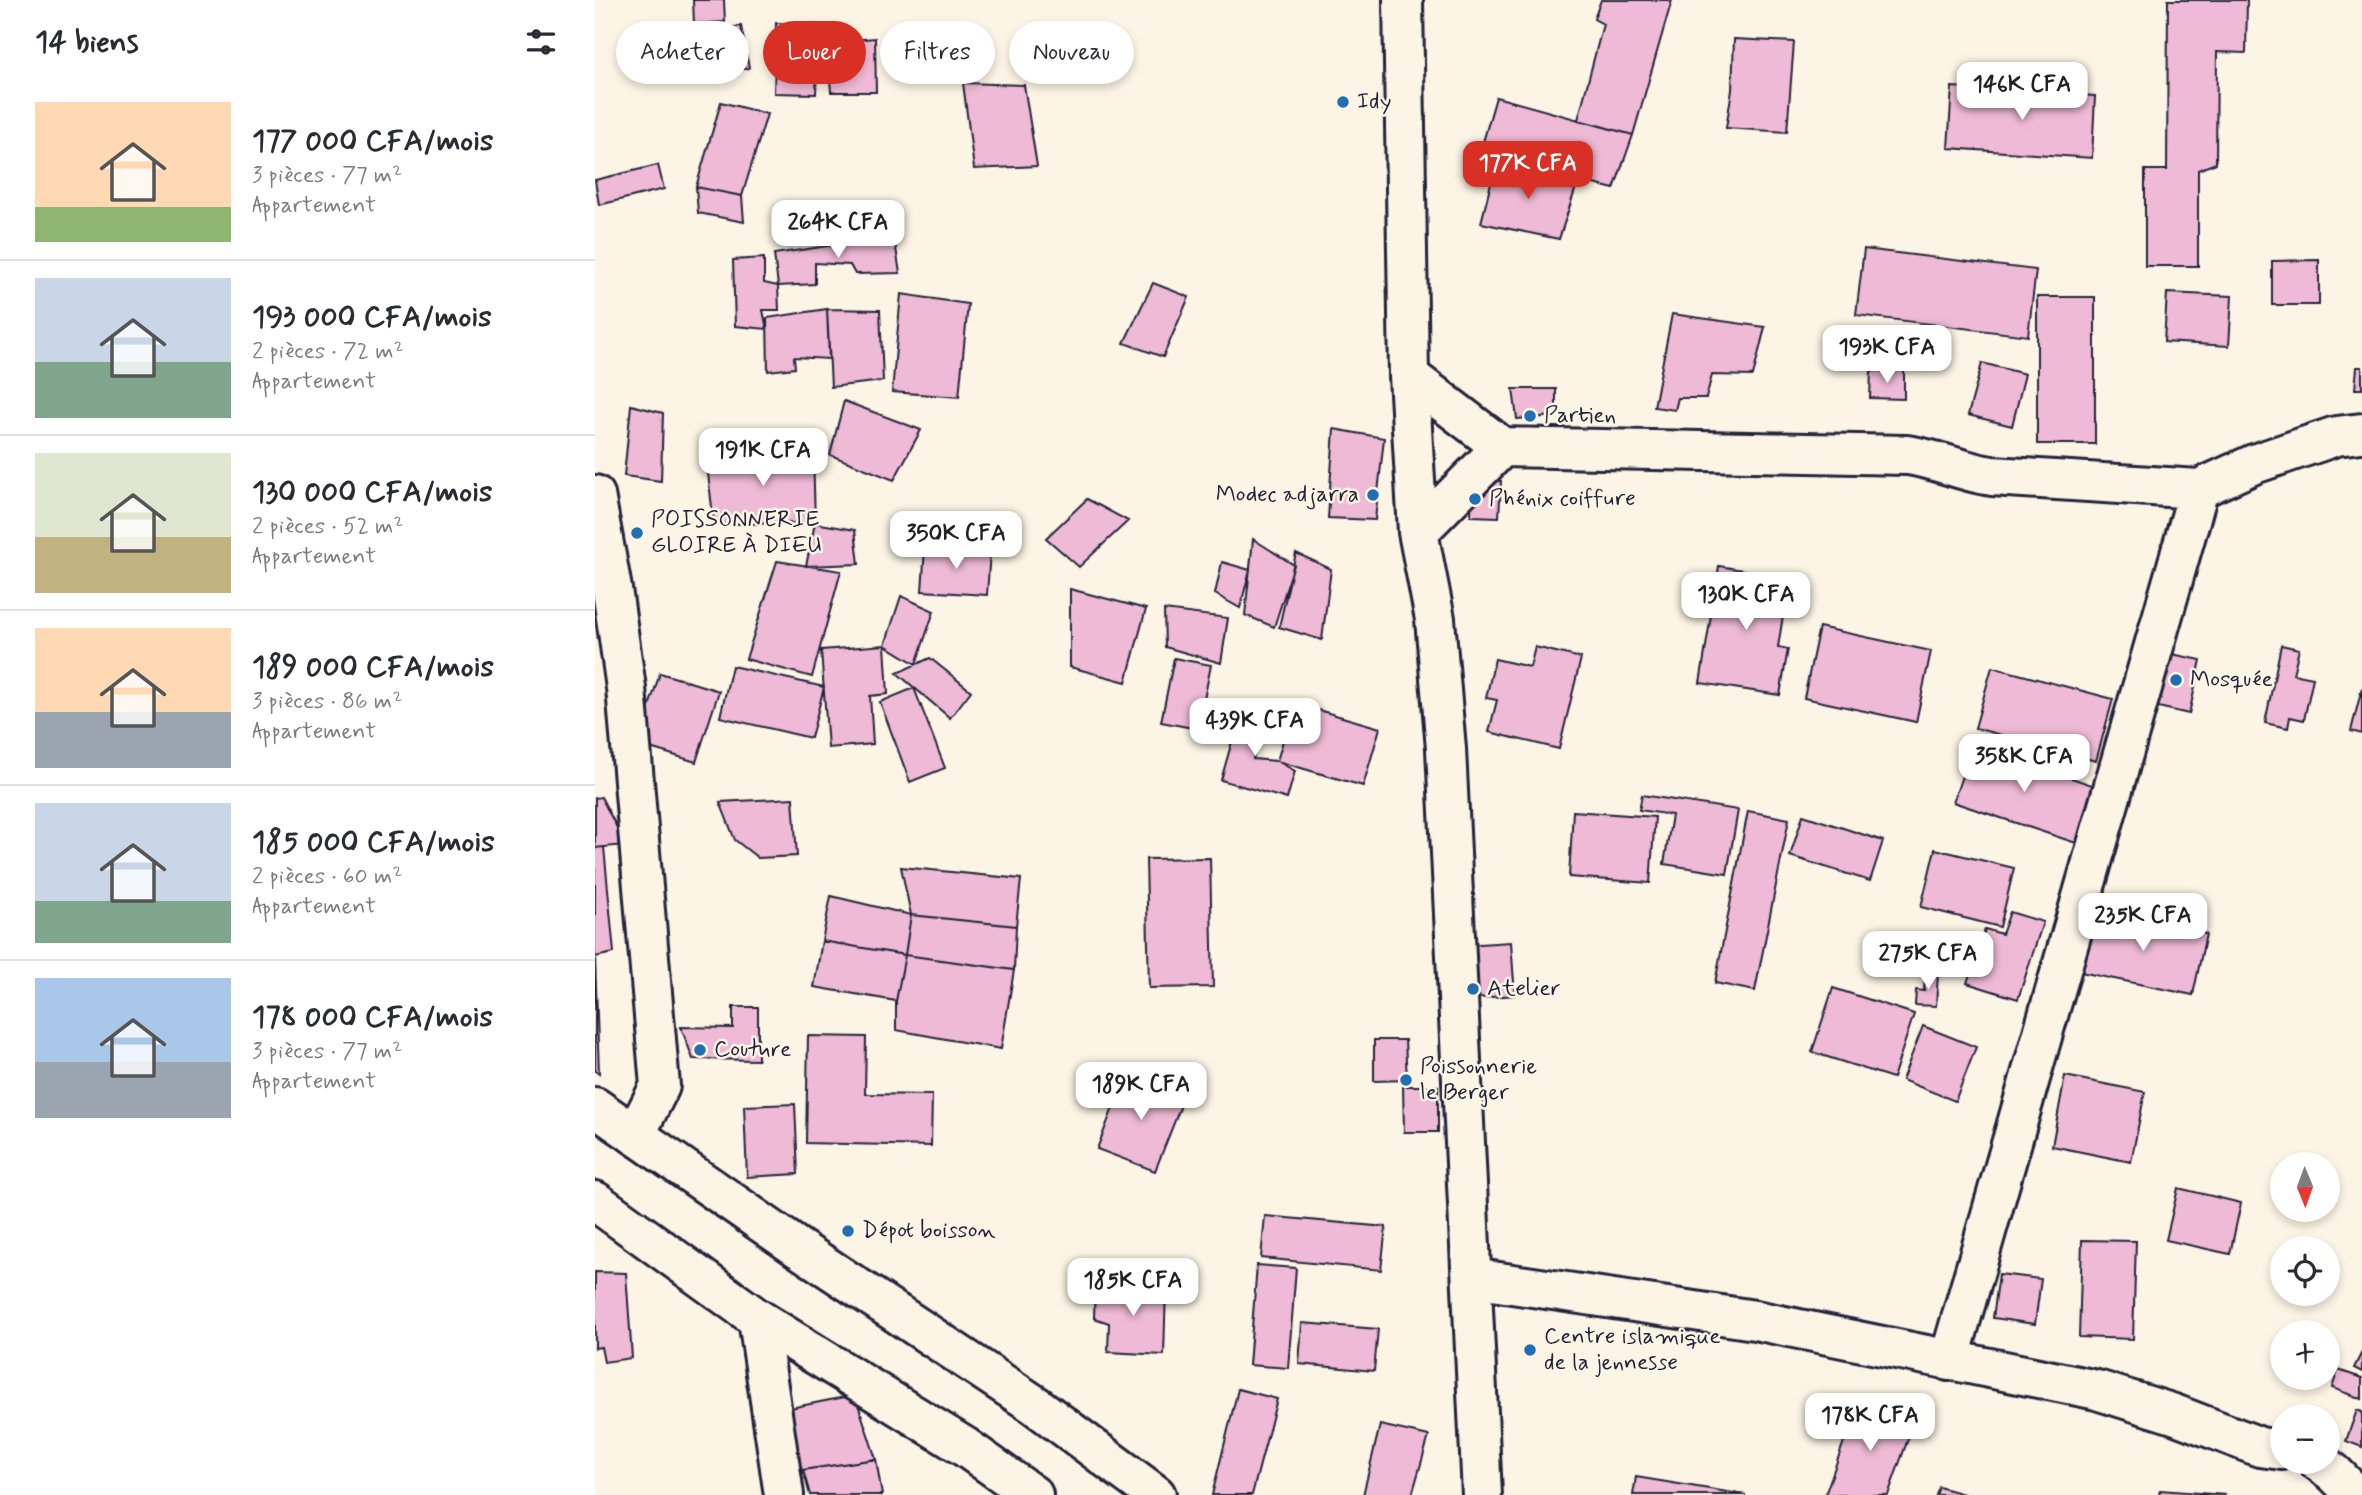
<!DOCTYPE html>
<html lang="fr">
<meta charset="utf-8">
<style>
body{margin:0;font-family:Mynerve,sans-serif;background:#f2f2f3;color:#2b2b33;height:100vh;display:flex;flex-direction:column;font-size:26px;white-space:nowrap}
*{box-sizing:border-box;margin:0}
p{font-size:23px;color:#7c7c81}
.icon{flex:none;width:38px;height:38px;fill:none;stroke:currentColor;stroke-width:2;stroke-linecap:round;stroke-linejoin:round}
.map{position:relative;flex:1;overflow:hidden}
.details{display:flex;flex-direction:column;background:#fff;width:595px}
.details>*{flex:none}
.top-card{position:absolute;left:21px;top:21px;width:665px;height:63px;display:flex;gap:14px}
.needle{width:46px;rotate:179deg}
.tools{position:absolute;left:1675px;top:1152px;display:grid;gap:14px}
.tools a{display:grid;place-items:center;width:70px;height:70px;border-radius:50%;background:#fff;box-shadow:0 4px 10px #0003;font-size:35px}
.price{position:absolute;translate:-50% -60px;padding:0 16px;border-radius:14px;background:#fff;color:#222;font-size:23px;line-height:46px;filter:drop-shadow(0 2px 4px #0008)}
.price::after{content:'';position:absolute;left:50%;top:42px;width:21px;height:16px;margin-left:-10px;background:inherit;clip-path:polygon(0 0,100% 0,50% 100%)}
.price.current{background:#d93025;color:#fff}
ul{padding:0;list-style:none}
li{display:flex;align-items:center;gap:21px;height:175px;padding:0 35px}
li+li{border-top:2px solid #e1e1e2}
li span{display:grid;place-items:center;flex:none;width:196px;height:140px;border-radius:0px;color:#555}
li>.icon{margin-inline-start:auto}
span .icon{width:84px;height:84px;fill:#fffc;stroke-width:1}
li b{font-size:30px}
h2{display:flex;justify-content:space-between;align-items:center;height:84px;padding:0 35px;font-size:30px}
.chip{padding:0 24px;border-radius:32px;background:#fff;box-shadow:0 4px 10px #0003;font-size:24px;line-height:63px}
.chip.current{background:#d93025;color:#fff}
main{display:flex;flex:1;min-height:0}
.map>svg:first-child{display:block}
.building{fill:#efbad5;stroke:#22223b;stroke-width:2}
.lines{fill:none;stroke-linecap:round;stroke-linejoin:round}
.street-casing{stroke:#22223b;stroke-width:44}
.primary-casing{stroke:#22223b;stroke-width:44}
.street{stroke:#fcf5e5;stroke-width:38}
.primary{stroke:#fcf5e5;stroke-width:38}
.poi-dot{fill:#1f6fb2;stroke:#fcf5e5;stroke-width:2.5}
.labels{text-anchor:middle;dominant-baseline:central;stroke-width:5;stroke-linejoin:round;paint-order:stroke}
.poi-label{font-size:23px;fill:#22223b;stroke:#fcf5e5;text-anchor:start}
</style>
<main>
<section class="details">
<h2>14 biens<svg class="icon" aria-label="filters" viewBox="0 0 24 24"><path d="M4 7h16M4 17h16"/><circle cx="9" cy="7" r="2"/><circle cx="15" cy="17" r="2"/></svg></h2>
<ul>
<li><span style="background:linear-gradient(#ffd9b3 75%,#8fb573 0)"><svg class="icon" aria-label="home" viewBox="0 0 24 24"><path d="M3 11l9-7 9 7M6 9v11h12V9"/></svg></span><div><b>177 000 CFA/mois</b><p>3 pièces · 77 m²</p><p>Appartement</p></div></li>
<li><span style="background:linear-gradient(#c9d6e8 60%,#7fa58c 0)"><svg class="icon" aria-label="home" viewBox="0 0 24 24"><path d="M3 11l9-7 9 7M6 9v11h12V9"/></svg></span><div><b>193 000 CFA/mois</b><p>2 pièces · 72 m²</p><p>Appartement</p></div></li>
<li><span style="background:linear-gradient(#dfe7d0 60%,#c2b280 0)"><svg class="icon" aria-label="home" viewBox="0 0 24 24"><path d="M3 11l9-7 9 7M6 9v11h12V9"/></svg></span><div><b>130 000 CFA/mois</b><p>2 pièces · 52 m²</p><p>Appartement</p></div></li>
<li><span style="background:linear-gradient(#ffd9b3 60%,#9aa5b1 0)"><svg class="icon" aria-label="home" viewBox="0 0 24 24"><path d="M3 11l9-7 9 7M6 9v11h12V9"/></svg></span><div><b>189 000 CFA/mois</b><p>3 pièces · 86 m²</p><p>Appartement</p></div></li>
<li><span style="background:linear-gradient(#c9d6e8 70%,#7fa58c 0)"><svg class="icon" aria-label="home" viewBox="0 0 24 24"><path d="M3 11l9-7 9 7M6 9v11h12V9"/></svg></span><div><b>185 000 CFA/mois</b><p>2 pièces · 60 m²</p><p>Appartement</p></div></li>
<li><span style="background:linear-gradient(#a9c7e8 60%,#9aa5b1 0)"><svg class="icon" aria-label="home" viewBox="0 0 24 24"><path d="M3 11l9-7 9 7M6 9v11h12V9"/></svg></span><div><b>178 000 CFA/mois</b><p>3 pièces · 77 m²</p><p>Appartement</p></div></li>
</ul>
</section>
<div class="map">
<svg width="1767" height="1495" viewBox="0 0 1767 1495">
<rect width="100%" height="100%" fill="#fcf5e5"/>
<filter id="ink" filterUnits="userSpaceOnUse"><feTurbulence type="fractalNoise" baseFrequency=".0143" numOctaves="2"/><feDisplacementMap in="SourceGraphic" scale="14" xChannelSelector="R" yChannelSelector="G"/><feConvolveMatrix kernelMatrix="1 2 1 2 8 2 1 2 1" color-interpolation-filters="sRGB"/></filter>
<g filter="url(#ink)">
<path class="building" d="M98,0H129L130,22L99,24Z
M1006,0H1077L1038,135L983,120L1008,24L999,19Z
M1573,0H1652L1651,53L1622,52L1621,163L1603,170V266H1550V170H1572Z
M181,23L224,25L221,94L179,93Z
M146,26L154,68L70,83L62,41Z
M280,38L281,92H236L232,42Z
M1139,39L1199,42L1192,132L1131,128L1137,90Z
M368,83L429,85L442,166L379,169Z
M1357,87L1500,96L1497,158L1353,148Z
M901,97L1038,135L1019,189L884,156Z
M126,102L172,114L147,196L101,187Z
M901,163L983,181L964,239L886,223Z
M63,165L69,189L4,205L0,180Z
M101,187L147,196L149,222L103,213Z
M299,236L305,273L260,274L255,265L220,263V284L183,286L179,254Z
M1269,249L1441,270L1433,336L1261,315Z
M169,258V283L183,286L184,310H168L172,329L140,326L138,260Z
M1724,260V305H1677V261Z
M558,283L594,297L568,357L529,343Z
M1572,293L1637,296L1634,346L1569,342Z
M306,294L373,304L364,397L297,392Z
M1442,297H1500V444H1442Z
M232,309L285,310L288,381L236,387Z
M232,309L234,359L199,357L200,368L173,371L172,318Z
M1077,314L1170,327L1158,376L1117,375L1111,398H1083L1080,410L1059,407Z
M1387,363L1430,374L1417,426L1373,415Z
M1762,367H1767V389H1760Z
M1309,370V399L1275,398L1276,371Z
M918,389H961V416L922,419Z
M249,401L326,430L299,480L235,455Z
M36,405L68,413L66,481L29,476Z
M739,429L789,438L780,520L733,518Z
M218,451L220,523L119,524L111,457Z
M877,480L906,481L904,517L876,516Z
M492,499L533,521L484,567L451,538Z
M220,523L260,530L264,564L211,566Z
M658,539L699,565L679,627L650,615Z
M330,548L395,551L392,595L327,591Z
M701,553L736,569L727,640L684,627Z
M182,561L246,571L217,677L151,659Z
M627,562L655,570L645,608L620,594Z
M1124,566L1194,578L1183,647L1193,649L1185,695L1105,683Z
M475,589L551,609L531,682L475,667Z
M306,596L339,611L321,664L290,645Z
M569,610L633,618L626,663L570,647Z
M1224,627L1336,651L1321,722L1209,698Z
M290,645L293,694L275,696L278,744L233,748L226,650Z
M1686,645L1704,649L1698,674L1718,678L1709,720L1695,717L1693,728L1670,723Z
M940,647L986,658L964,749L894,732L902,700L891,698L900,659L935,667Z
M1562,651L1606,660L1594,714L1550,704Z
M335,658L376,691L355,718L302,673Z
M579,658L616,665L603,729L566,722Z
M137,666L229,687L216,738L125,717Z
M1397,667L1518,699L1501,761L1380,728Z
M65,673L124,691L101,762L42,744Z
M319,688L350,768L315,782L285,702Z
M1767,688V734L1756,731Z
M648,703L672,710L658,759L682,761L700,771L692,799L626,780Z
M699,703L785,728L768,786L682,761Z
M1378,744L1500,786L1481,843L1358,802Z
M1047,795L1143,810L1132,874L1069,864L1077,815L1044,810Z
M6,797L31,845L0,848V798Z
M198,798L202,856L163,858L140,840L125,802Z
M978,811L1060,817L1055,883L974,877Z
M1153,811L1194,819L1160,991L1120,983Z
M1208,815L1288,841L1275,881L1195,856Z
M9,847L19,953L0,957V848Z
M1340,849L1419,868L1405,927L1326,907Z
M615,858L618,987L554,988L551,859Z
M306,867L426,879L421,926L316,915Z
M236,896L316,915L310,955L227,941Z
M1497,911L1611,934L1598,995L1485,972Z
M1415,912L1448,922L1423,999L1372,983L1390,929L1407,934Z
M316,915L421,926L419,970L310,955Z
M227,941L310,955L301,1001L219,987Z
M916,942L920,995L873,999L869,945Z
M310,955L419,970L406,1049L301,1030V1001Z
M0,957L4,1074L0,1071Z
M1330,973H1343L1341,1006L1320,1005L1321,990L1329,991Z
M1238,988L1319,1014L1298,1078L1217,1052Z
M138,1007H163V1060L98,1059L86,1027L138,1028Z
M1328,1026L1381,1047L1360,1101L1307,1080Z
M213,1036L271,1037L270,1094L337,1095L336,1146L211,1143Z
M779,1040H810L812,1080L779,1081Z
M532,1072L590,1095L560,1171L502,1149Z
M1470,1076L1550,1092L1536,1162L1457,1146Z
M808,1086H843V1132H809Z
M200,1104L203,1174L152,1177L149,1106Z
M1583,1188L1646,1203L1635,1254L1571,1240Z
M670,1216L791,1227L786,1270L666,1258Z
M1487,1240L1541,1241L1538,1339L1484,1337Z
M662,1265L701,1268L693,1368L654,1365Z
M0,1272L31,1273L37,1358L9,1362L6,1347L0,1348Z
M1404,1274L1446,1279L1440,1324L1398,1318Z
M500,1285L571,1288L569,1355L513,1352L514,1323L499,1318Z
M707,1323L783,1329L779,1371L704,1364Z
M1767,1352V1372L1759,1368Z
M1743,1370L1767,1378V1399L1737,1388Z
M643,1389L682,1399L657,1495H617Z
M260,1395L281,1459L194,1472L185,1410Z
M1263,1402L1319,1422L1293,1495H1230Z
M1762,1410L1767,1412V1447L1751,1441Z
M785,1425L834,1436L817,1495H768Z
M281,1459L287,1495H215L208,1470Z
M1041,1477L1151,1495H1038Z
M1344,1487L1372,1495H1341Z
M1565,1490L1630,1495H1564Z"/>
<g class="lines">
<defs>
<path id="street" d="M808,0L814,376L823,532L840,619L851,749L887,1495
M814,376L907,447L1312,455C1342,459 1368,472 1397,476L1604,489L1659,464L1741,436L1767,433
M0,495L17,589L31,688L65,1086L40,1135
M823,532L907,447
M877,1278L1160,1320L1502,1390L1579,1414L1665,1447L1687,1450
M163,1319L189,1495
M1354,1361L1604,489
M1723,1461L1739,1473L1761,1495"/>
<path id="primary" d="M0,1107L203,1248L440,1405L561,1495
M0,1201L163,1319L370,1447L438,1495"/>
</defs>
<use href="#street" class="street-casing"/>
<use href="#primary" class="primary-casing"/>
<use href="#street" class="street"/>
<use href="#primary" class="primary"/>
</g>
</g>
<g class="poi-dot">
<circle cx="748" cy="102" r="7"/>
<circle cx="935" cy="416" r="7"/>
<circle cx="778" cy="495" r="7"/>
<circle cx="880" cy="499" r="7"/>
<circle cx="42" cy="533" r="7"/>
<circle cx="1581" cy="680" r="7"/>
<circle cx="878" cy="989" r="7"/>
<circle cx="105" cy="1050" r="7"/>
<circle cx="811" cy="1080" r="7"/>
<circle cx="253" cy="1231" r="7"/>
<circle cx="935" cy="1350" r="7"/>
</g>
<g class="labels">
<g class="poi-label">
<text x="762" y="102">Idy</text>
<text x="949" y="416">Partien</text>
<text x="764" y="495" text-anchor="end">Modec adjarra</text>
<text x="894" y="499">Phénix coiffure</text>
<text x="56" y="520">POISSONNERIE<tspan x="56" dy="26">GLOIRE À DIEU</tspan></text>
<text x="1595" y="680">Mosquée</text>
<text x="892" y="989">Atelier</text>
<text x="119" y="1050">Couture</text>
<text x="825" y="1067">Poissonnerie<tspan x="825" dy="26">le Berger</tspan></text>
<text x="267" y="1231">Dépot boisson</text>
<text x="949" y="1337">Centre islamique<tspan x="949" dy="26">de la jennesse</tspan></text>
</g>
</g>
</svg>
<div class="tools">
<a><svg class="needle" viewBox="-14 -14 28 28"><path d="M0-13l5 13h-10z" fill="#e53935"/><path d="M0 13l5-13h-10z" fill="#7c7c81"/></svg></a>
<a><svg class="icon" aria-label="locate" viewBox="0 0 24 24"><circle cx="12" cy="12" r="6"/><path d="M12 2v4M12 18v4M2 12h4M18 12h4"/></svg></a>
<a>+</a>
<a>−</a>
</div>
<b class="price" style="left:1427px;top:122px">146K CFA</b>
<b class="price current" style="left:933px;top:201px">177K CFA</b>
<b class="price" style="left:243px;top:260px">264K CFA</b>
<b class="price" style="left:1292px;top:385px">193K CFA</b>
<b class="price" style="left:168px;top:488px">191K CFA</b>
<b class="price" style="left:361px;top:571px">350K CFA</b>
<b class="price" style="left:1151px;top:632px">130K CFA</b>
<b class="price" style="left:660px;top:758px">439K CFA</b>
<b class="price" style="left:1429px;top:794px">358K CFA</b>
<b class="price" style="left:1548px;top:953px">235K CFA</b>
<b class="price" style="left:1333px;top:991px">275K CFA</b>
<b class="price" style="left:546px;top:1122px">189K CFA</b>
<b class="price" style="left:538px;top:1318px">185K CFA</b>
<b class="price" style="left:1275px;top:1453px">178K CFA</b>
<div class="top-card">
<a class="chip">Acheter</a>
<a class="chip current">Louer</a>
<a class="chip">Filtres</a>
<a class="chip">Nouveau</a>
</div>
</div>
</main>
